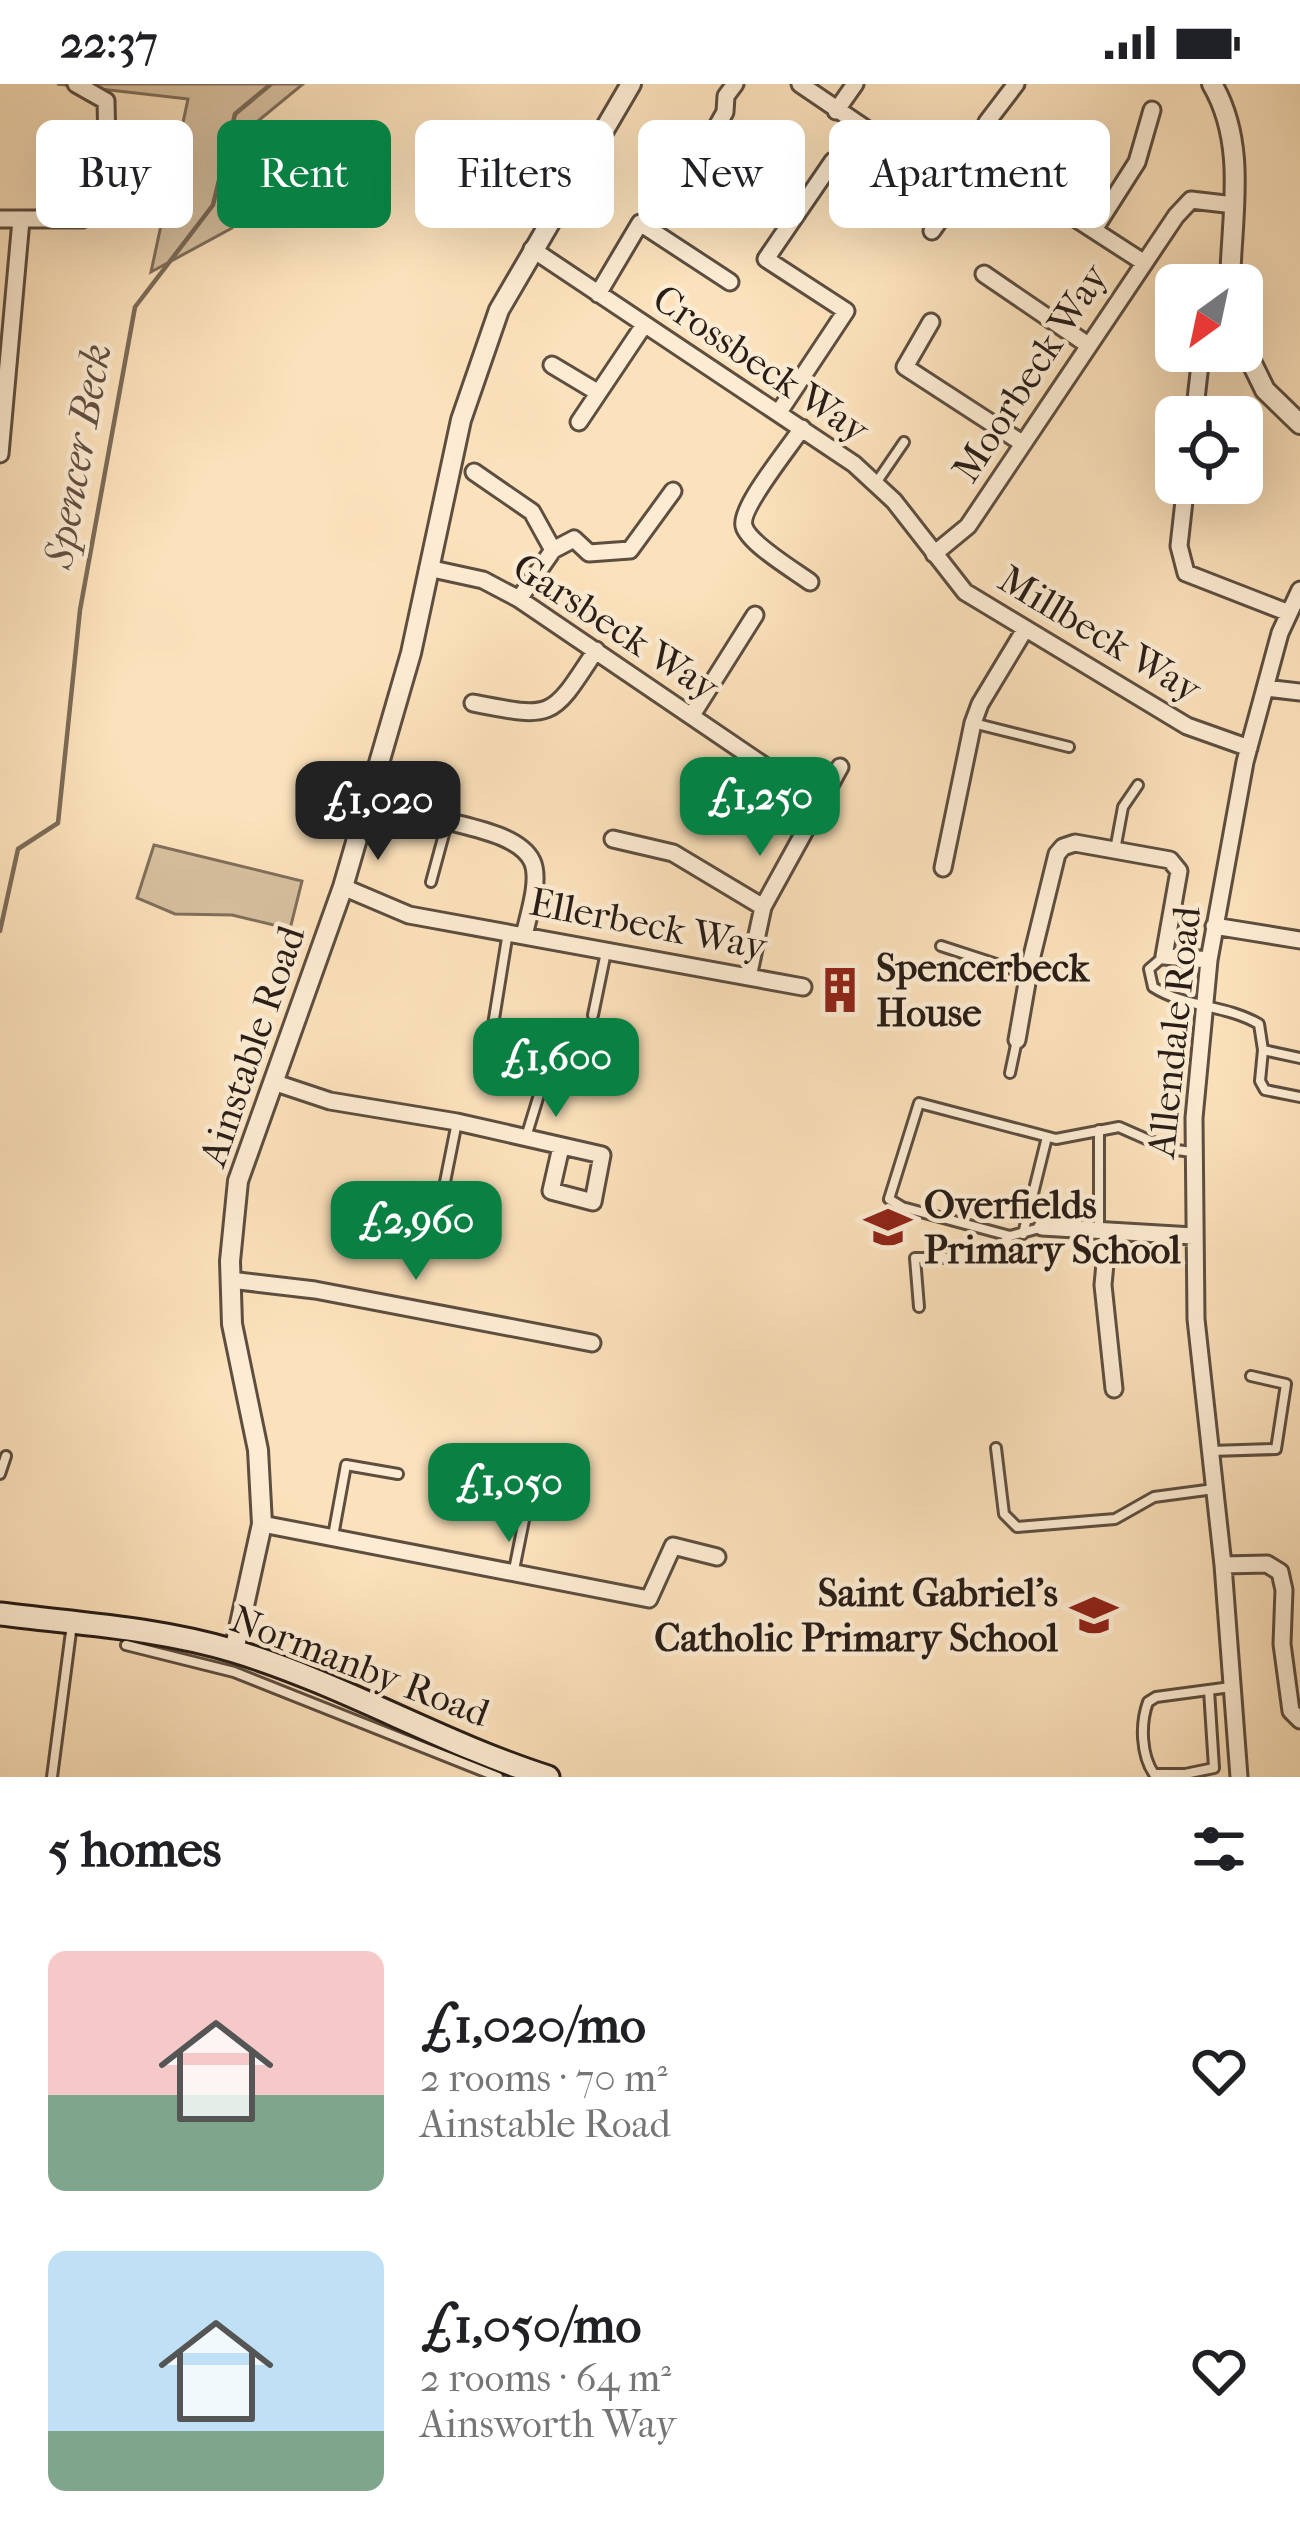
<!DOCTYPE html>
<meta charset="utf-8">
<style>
body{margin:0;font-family:"IM FELL French Canon",serif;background:#f6f6f6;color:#202124;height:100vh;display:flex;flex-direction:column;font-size:45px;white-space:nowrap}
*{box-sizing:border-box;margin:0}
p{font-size:39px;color:#757577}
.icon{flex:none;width:66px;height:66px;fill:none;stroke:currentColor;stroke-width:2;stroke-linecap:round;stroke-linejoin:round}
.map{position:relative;height:1693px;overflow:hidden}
.sheet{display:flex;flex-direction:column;background:#fff;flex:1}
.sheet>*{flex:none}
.guide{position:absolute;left:36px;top:36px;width:1230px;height:108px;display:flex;gap:24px}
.needle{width:78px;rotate:213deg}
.controls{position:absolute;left:1155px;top:180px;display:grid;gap:24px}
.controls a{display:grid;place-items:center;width:108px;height:108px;border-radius:18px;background:#fff;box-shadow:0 12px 48px #0002;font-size:60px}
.price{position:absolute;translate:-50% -102px;padding:0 27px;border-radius:24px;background:#0b8043;color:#fff;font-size:39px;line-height:78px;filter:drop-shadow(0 3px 6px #0008)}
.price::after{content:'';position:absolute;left:50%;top:72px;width:36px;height:27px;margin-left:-18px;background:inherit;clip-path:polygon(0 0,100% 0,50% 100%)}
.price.on{background:#222;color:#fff}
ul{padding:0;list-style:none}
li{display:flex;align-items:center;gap:36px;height:300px;padding:0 48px}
li span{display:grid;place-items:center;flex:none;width:336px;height:240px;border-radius:18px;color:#555}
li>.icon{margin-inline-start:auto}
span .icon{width:144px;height:144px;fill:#fffc;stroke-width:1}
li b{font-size:51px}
h2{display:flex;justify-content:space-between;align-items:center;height:144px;padding:0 48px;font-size:51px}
.chip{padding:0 42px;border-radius:18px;background:#fff;box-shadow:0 12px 48px #0002;font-size:42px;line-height:108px}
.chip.on{background:#0b8043;color:#fff}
.status{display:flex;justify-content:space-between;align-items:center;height:84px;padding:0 60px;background:#fff;direction:ltr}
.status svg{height:33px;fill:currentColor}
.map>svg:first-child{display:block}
.green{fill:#d8c1a0;stroke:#806f5c;stroke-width:3}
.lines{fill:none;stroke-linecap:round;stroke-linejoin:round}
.stream{stroke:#7c6b58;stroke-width:4.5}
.service-casing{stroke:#5d4e40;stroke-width:14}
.minor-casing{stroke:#5d4e40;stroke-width:21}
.tertiary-casing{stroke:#5d4e40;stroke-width:24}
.secondary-casing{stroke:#281d17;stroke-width:27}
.service{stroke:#fdecd3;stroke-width:8}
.minor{stroke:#fdecd3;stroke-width:15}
.tertiary{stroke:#fdecd3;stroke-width:18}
.secondary{stroke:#fdecd3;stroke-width:21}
.labels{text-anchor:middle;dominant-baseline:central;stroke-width:9;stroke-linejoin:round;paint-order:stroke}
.street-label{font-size:39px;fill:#281d17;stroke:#fdecd3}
.poi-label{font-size:39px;font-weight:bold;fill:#281d17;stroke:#fdecd3;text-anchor:start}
.water-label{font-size:42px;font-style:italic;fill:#605143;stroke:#fdecd3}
</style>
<div class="status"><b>22:37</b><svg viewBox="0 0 49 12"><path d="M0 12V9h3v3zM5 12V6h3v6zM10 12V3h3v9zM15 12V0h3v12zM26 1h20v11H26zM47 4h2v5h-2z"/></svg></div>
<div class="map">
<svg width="1300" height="1693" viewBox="0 0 1300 1693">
<rect width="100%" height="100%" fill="#fce2bc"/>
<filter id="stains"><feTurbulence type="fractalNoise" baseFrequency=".00167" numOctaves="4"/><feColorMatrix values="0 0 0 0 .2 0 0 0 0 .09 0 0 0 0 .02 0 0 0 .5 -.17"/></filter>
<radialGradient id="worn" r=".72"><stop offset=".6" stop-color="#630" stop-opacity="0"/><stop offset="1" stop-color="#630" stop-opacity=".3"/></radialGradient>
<path class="green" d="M57,0H303L247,46L232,144L151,188L188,15Z
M154,761L302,797L290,845L232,831L175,830L137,814Z"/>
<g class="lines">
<path class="stream" d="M0,847L18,765L58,739L80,526L135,223L213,121L235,30L271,0"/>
<defs>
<path id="service" d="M876,399L904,358
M973,639L1069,663
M1115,766L1123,723L1138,701
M431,798L447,739
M941,862L1027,890
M1163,873L1149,885L1153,903C1186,924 1224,920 1259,940L1263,966L1300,974
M593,931L606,868
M493,941L508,848
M1263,966L1260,997L1265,1006L1300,1013
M1010,989L1017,956
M526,1053L554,962
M445,1098L457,1038
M1040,1144L1010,1152L902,1123L889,1115L919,1019L1056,1055L1119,1043L1169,1065L1192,1068
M1099,1145V1046
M1023,1150L1047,1053
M919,1223L915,1174C949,1173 987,1180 1010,1152
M996,1364L1004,1430L1017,1443L1115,1435L1154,1413L1214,1405
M1211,1367L1276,1365L1286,1300L1251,1292
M0,1390L6,1372
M333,1452L346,1381L398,1390
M514,1486L531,1401
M126,1561L234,1588L498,1693
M1209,1606L1214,1684L1185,1690H1154C1141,1671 1140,1640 1148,1618L1156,1613L1231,1603
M52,1693L72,1540"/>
<path id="minor" d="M800,0L903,70
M1016,0L987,38L976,70L1143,178
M836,27L855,0
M703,67L725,28L726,12L735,0
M0,135H82L108,107L106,17L76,0
M1095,144L1137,78L1152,26
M932,147L963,103L976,70
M532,165L854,380L894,417L965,508L1187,642L1249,664
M984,190L1088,261
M598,210L640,139L730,198
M931,238L905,283L1022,359
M552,281L597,308
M779,328L846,227L766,175L833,77
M1194,333L1200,280
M579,338L644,241
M802,344C790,363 739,424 744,442C748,459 795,487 810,498
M0,370L21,136
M474,388L532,428L553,466L574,455L589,469L630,466L673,407
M1186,399L1179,462L1186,489L1289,529
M934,470L968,442L1176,132L1191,116L1234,121
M428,484L483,496L519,515L819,719
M519,515L553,466
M1265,604L1300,608
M473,619C554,635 551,635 596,566
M692,631L755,531
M440,735C466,743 519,750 532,777C541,796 528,832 524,852
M613,755L673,769L763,823
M943,784L973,639L980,620L1024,547
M343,803L409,831L803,903
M1214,842L1300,856
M748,893L763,823L840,683
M1017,956L1031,876L1057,770L1063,763L1075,759L1170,776L1179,787L1164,872L1209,876
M273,998L330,1017L457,1038L602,1071L593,1118L551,1107L561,1063
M1042,1143L1193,1152
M1108,1147L1103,1201L1114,1305
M230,1196L315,1206L592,1259
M262,1440L649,1515L673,1462L717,1473
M1223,1481L1267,1480L1280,1488L1284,1506L1282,1560L1291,1627L1300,1636
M1239,1693L1223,1481L1196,1235L1194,1034L1209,876L1245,678L1280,549L1300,506"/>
<path id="tertiary" d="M1212,0C1248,61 1231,134 1230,201
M1242,259L1265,306L1300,340
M234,1567L262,1440L258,1366L232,1240L230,1177L238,1097L343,803L411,569L461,336L499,226L631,0"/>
<path id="secondary" d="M0,1530C79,1540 158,1544 234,1567C343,1600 441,1659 548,1693"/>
</defs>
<use href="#service" class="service-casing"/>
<use href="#minor" class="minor-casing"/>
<use href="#tertiary" class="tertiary-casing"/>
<use href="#secondary" class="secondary-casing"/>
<use href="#service" class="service"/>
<use href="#minor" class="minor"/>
<use href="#tertiary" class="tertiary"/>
<use href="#secondary" class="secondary"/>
</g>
<defs>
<symbol id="building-bare" viewBox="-9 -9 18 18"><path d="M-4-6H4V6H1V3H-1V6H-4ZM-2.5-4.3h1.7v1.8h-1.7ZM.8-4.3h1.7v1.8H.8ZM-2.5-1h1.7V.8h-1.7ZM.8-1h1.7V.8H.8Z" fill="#8f2418" stroke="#fdecd3" stroke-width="2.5" paint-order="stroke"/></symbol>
<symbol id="school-bare" viewBox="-9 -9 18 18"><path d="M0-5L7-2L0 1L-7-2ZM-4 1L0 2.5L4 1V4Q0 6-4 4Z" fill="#8f2418" stroke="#fdecd3" stroke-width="2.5" paint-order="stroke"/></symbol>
</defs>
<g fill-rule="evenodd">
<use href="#building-bare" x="807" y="873" width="66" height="66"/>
<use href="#school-bare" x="855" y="1110" width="66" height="66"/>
<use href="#school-bare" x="1061" y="1498" width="66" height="66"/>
</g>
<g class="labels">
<g class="street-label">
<text transform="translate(761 280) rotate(34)">Crossbeck Way</text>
<text transform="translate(1030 289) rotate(-57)">Moorbeck Way</text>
<text transform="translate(616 543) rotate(33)">Garsbeck Way</text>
<text transform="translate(1100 550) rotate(31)">Millbeck Way</text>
<text transform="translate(648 840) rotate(11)">Ellerbeck Way</text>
<text transform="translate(1174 948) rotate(-84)">Allendale Road</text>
<text transform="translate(252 962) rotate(-71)">Ainstable Road</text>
<text transform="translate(360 1582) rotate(21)">Normanby Road</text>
</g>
<g class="poi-label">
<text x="876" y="884">Spencerbeck<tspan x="876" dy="45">House</tspan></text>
<text x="924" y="1121">Overfields<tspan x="924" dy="45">Primary School</tspan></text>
<text x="1058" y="1509" text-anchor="end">Saint Gabriel's<tspan x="1058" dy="45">Catholic Primary School</tspan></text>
</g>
<g class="water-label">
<text transform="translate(78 372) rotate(-80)">Spencer Beck</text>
</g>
</g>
<rect width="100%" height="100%" filter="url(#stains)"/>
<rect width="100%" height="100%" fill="url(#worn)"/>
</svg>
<div class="controls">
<a><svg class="needle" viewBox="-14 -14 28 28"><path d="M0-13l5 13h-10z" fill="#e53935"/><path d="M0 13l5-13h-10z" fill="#757577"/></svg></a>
<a><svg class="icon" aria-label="locate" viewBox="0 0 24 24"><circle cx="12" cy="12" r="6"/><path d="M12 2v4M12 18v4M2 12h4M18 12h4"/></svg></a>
</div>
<b class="price" style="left:760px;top:775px">£1,250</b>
<b class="price on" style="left:378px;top:779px">£1,020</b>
<b class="price" style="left:556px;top:1036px">£1,600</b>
<b class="price" style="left:416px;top:1199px">£2,960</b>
<b class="price" style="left:509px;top:1461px">£1,050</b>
<div class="guide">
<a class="chip">Buy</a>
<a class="chip on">Rent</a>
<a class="chip">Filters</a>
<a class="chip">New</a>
<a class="chip">Apartment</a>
</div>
</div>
<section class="sheet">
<h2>5 homes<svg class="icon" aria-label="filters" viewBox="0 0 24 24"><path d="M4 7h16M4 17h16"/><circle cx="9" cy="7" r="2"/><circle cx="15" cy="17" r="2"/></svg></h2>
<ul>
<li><span style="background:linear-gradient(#f6c9c9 60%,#7fa58c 0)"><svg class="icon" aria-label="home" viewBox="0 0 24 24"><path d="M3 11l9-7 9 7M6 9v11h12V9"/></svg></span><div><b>£1,020/mo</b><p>2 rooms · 70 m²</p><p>Ainstable Road</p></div><svg class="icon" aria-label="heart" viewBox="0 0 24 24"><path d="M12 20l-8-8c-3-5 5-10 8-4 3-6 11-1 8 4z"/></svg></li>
<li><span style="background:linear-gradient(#bfe0f5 75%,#7fa58c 0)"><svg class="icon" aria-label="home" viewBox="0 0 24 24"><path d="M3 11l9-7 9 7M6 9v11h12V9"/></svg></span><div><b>£1,050/mo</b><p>2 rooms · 64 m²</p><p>Ainsworth Way</p></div><svg class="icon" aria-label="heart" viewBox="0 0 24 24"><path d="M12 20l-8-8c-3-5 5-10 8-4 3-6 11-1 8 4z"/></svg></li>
</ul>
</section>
